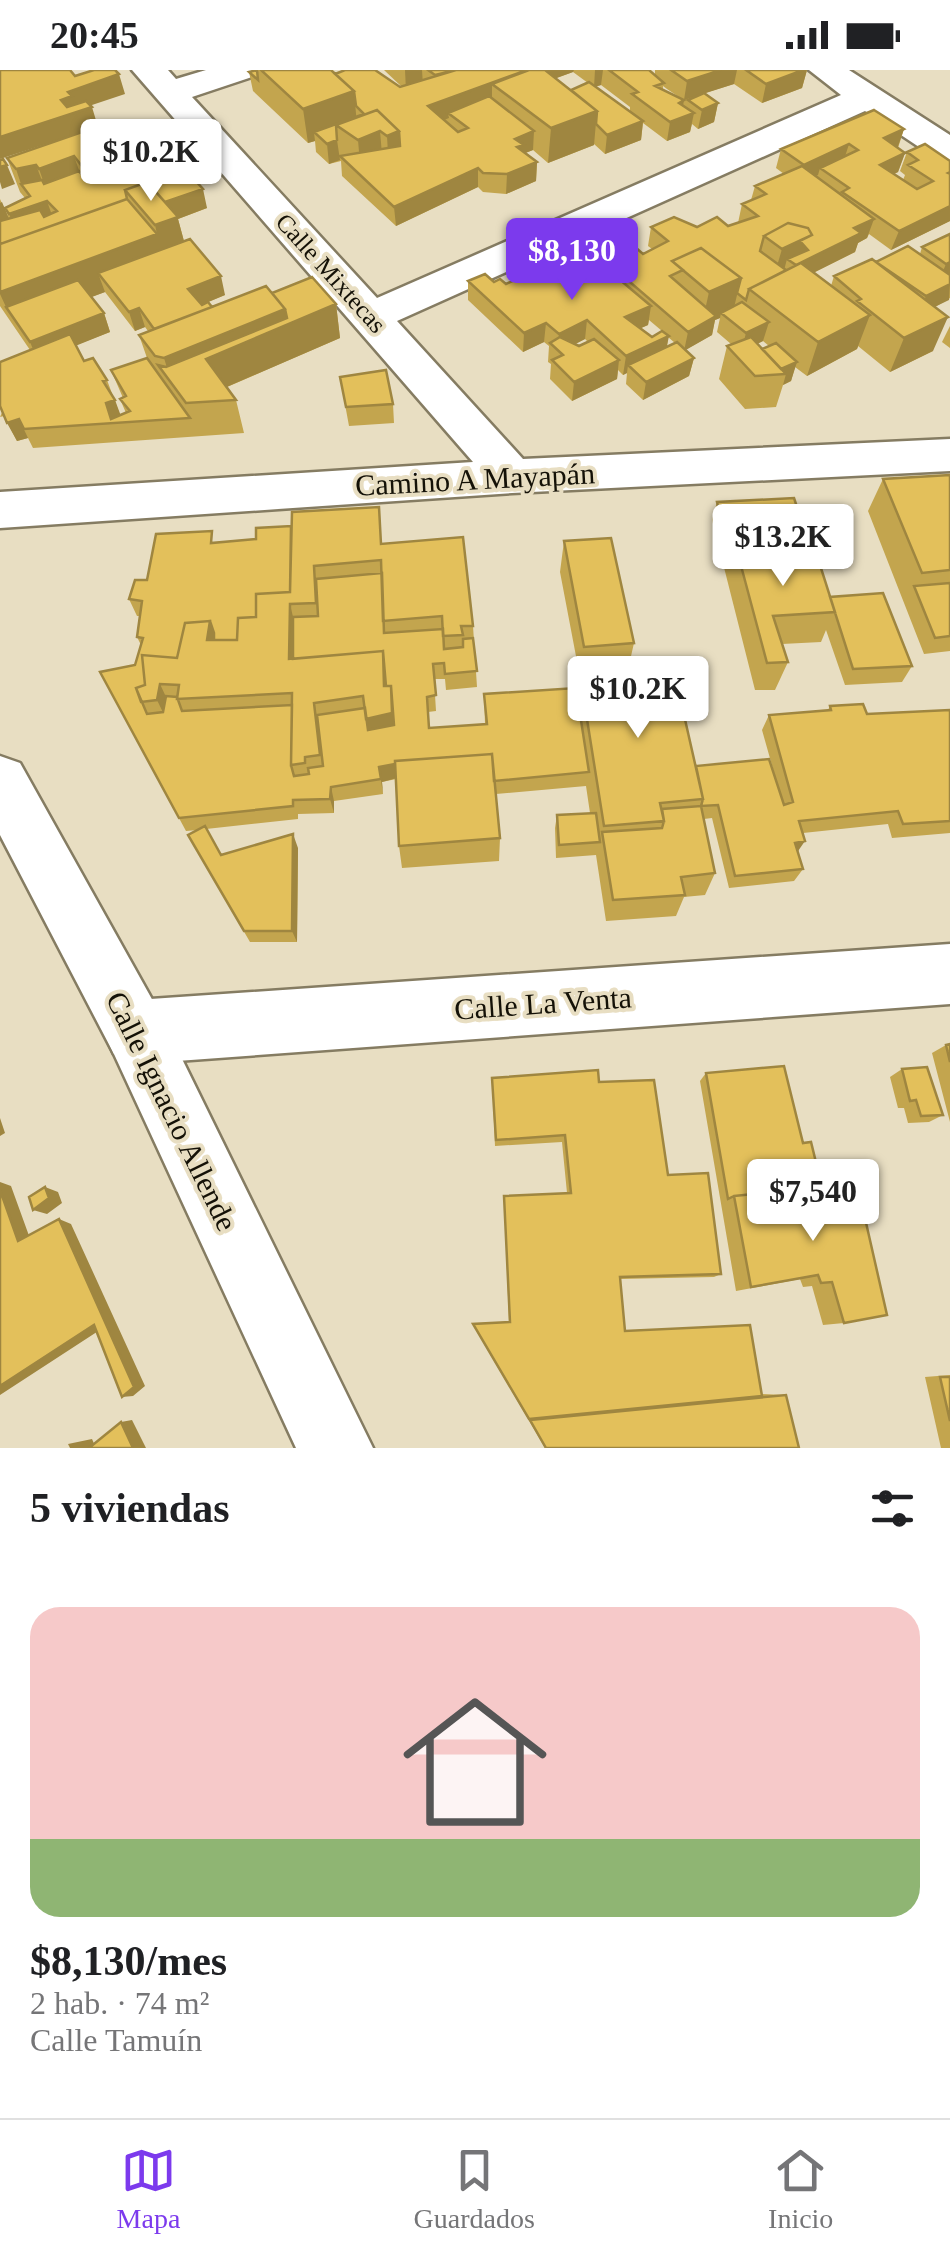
<!DOCTYPE html>
<html lang="es">
<meta charset="utf-8">
<style>
body{margin:0;font-family:"Times New Roman",serif;background:#f6f6f6;color:#202124;height:100vh;display:flex;flex-direction:column;font-size:38px;white-space:nowrap}
*{box-sizing:border-box;margin:0}
p{font-size:32px;color:#757577}
.icon{flex:none;width:55px;height:55px;fill:none;stroke:currentColor;stroke-width:2;stroke-linecap:round;stroke-linejoin:round}
.map{position:relative;height:1378px;overflow:hidden}
.side{display:flex;flex-direction:column;background:#fff;flex:1}
.side>*{flex:none}
.price{position:absolute;translate:-50% -85px;padding:0 22px;border-radius:10px;background:#fff;color:#222;font-size:32px;line-height:65px;filter:drop-shadow(0 2px 5px #0008)}
.price::after{content:'';position:absolute;left:50%;top:60px;width:30px;height:22px;margin-left:-15px;background:inherit;clip-path:polygon(0 0,100% 0,50% 100%)}
.price.selected{background:#7c3aed;color:#fff}
ul{padding:0;list-style:none}
li{display:grid;align-content:center;gap:20px;height:530px;padding:0 30px}
li span{display:grid;place-items:center;height:310px;border-radius:30px;color:#555}
li>.icon{margin-inline-start:auto}
span .icon{width:180px;height:180px;fill:#fffc;stroke-width:1}
li b{font-size:42px}
h2{display:flex;justify-content:space-between;align-items:center;height:120px;padding:0 30px;font-size:42px}
.status{display:flex;justify-content:space-between;align-items:center;height:70px;padding:0 50px;background:#fff;direction:ltr}
.status svg{height:28px;fill:currentColor}
.tabs{display:flex;justify-content:space-around;align-items:center;height:140px;border-top:2px solid #e0e0e0;background:#fff;font-size:28px;color:#757577}
.tabs a{display:grid;justify-items:center;gap:5px}
.tabs .selected{color:#7c3aed}
.map>svg:first-child{display:block}
.lines{fill:none;stroke-linecap:round;stroke-linejoin:round}
.minor-casing{stroke:#857c62;stroke-width:5}
.tertiary-casing{stroke:#857c62;stroke-width:5}
.minor{fill:#fff;fill-rule:evenodd}
.tertiary{fill:#fff;fill-rule:evenodd}
.wall{fill:#c3a54e;fill-rule:evenodd}
.shaded-wall{fill:#9f8640}
.building{fill:#e3c05b;stroke:#9f8640;stroke-width:2.5}
.labels{text-anchor:middle;dominant-baseline:central;stroke-width:8;stroke-linejoin:round;paint-order:stroke}
.far-street-label{font-size:25px;fill:#141107;stroke:#e8dec2}
.street-label{font-size:30px;fill:#141107;stroke:#e8dec2}
</style>
<div class="status"><b>20:45</b><svg viewBox="0 0 49 12"><path d="M0 12V9h3v3zM5 12V6h3v6zM10 12V3h3v9zM15 12V0h3v12zM26 1h20v11H26zM47 4h2v5h-2z"/></svg></div>
<div class="map">
<svg width="950" height="1378" viewBox="0 0 950 1378">
<rect width="100%" height="100%" fill="#e8dec2"/>
<g class="lines">
<defs>
<path id="minor" d="M132,0H168L176,9L206,0H257L252,7L192,27L377,228L841,25L809,0H849L950,65V92L937,89L865,41L397,251L523,389L950,369V401L512,423L0,458V422L473,392Z
M950,874V934L136,994L114,984L104,962L114,940L136,930Z"/>
<path id="tertiary" d="M0,686L20,693L158,940L373,1378H296L114,984L0,765Z"/>
</defs>
<use href="#minor" class="minor-casing"/>
<use href="#tertiary" class="tertiary-casing"/>
<use href="#minor" class="minor"/>
<use href="#tertiary" class="tertiary"/>
</g>
<path class="wall" d="M254,0H331L335,4L400,17H402L384,0H574L573,2L556,8L571,20L588,13L573,2L574,0H649L655,5V0H807L802,18L762,33L734,14L705,23L718,33L714,52L698,59L692,54L690,62L667,71L643,53L641,70L605,84L594,74V75L548,93L533,80L525,83L537,92L536,111L506,124L483,122L478,117L396,156L342,106L341,91L329,94L316,82L315,71L308,73L253,21L249,2ZM601,15L630,37V41L595,17ZM663,16L667,19L682,29L663,20Z
M904,59L898,78L905,83L898,102L894,104L903,110L905,105L900,101L907,82L950,91V151L891,180L869,164L867,168L858,173L855,182L813,203L831,216L834,206L876,192L920,184L922,177L950,164V228L935,237L933,281L890,302L858,276L857,279L807,306L795,297L791,311L783,315L776,337L745,339L719,309L727,276L731,274L717,262L720,248L715,250L712,265L685,280L694,288L689,306L643,330L626,314L627,303L623,305L618,300L617,309L572,331L550,309L551,294L548,292L549,276L544,272L523,282L468,230V211L506,214L540,207L594,188L595,182L643,184L652,179L648,176L651,157L728,156L738,153L742,134L751,130L755,116L784,104L776,98L781,79ZM649,250L662,261L652,267L641,258L648,255ZM668,267L675,273L667,277ZM585,269L588,272L579,276L575,274ZM763,271L769,276L762,279L757,274Z
M119,66L193,101L188,103L207,138L178,149L184,171L225,225L208,232L212,237L272,223L336,234L340,268L227,317L236,330L244,363L33,378L28,368L17,371L4,346L0,347L30,280L0,236V129L9,149L5,138L25,128L20,122L7,88ZM105,222L135,261L145,257L148,261L139,265L147,288L111,300L123,328L120,329L126,343L120,345L107,310L84,291L76,275L110,262L104,243L91,227Z
M950,256V278L942,272Z
M340,307L393,334L394,353L349,356Z
M950,405V581L924,584L868,441L883,409Z
M717,432L809,473L830,527L912,596L902,612L845,615L826,560L821,572L782,574L788,592L775,620H755L712,450Z
M564,471L634,573L629,595L696,696L775,706L762,660L769,645L828,640L830,636L867,644L950,640V763L892,768L888,754L803,763L798,782L803,799L794,811L729,818L712,748L704,749L715,803L705,825L684,827L676,846L606,851L596,785L556,788L555,758L557,745L590,743L586,716L496,724L500,768L499,791L402,798L399,776L396,709L382,712L383,724L334,731V743L298,744V749L206,759L221,785L298,778L297,872H250L188,765L198,760L186,761L100,602L135,595L141,575L137,567L140,546H137L129,529L216,472L383,474L473,556L477,617L446,620L445,609H434L436,641L428,642L429,658L485,654L484,624L576,618L579,602L560,502Z
M950,974V1052L932,983L946,975Z
M784,996L844,1253L823,1255L812,1216L803,1217L800,1209L736,1221L700,1011L706,1003Z
M902,999L943,1045L929,1052L908,1053L904,1038H898L890,1007Z
M492,1008L599,1012L668,1105L721,1204L714,1207L620,1209L625,1261L762,1324L786,1325L799,1378H545L473,1255L509,1252L504,1126L567,1123L562,1072L495,1076Z
M950,1305V1378H941L925,1307Z"/>
<path class="shaded-wall" d="M405,0H422L423,15L406,21Z
M527,0H574L573,2L508,26L492,14V32L448,43L449,48L429,56L428,36Z
M595,0H603L601,15L594,17Z
M721,0H737L734,14L684,30L687,11Z
M803,0H807L802,18L762,33L766,14Z
M119,4L125,24L77,40L92,37L98,57L0,89V67L61,30L68,22Z
M354,21L357,55H336L314,62L315,71L308,73L303,39Z
M684,30L681,48L694,43L690,62L667,71L670,52L679,33Z
M718,33L714,52L698,59L702,40Z
M597,41L594,75L548,93L551,58Z
M643,51L641,70L605,84L607,65Z
M904,59L897,79L884,68Z
M380,61L383,96L361,105L358,70Z
M399,61L401,95L389,101L387,66Z
M534,61L533,80L523,84V95L515,69Z
M337,70L340,90L329,94L327,74Z
M849,74L843,93L820,98L818,105L798,114L804,95Z
M128,78L138,112L92,129L81,95Z
M188,82L193,101L178,106L174,87Z
M905,83L898,102L873,114L880,95Z
M74,86L86,120L51,133L39,99Z
M537,92L536,111L506,124L507,104Z
M7,95L15,114L2,119L0,112V97Z
M36,95L49,129L30,126L21,114L16,99Z
M478,98V117L396,156L394,137Z
M203,119L207,138L178,149L189,190L98,203L105,222L18,255L6,237L0,224V214L157,164L155,155L142,141Z
M47,131L54,151L17,163L9,144Z
M2,132L10,151L0,155V133Z
M950,136V151L891,180L899,161Z
M874,149L867,168L858,173L855,182L793,213L796,195L787,189L782,208L772,213L782,179L798,169L854,158Z
M950,192V207L938,213L946,194Z
M221,206L225,225L194,238L188,219Z
M741,208L733,242L721,243L720,248L715,250L712,265L684,281L688,262L702,254L709,222Z
M950,214L949,230L918,245L926,226Z
M336,234L340,268L215,322L172,314L164,288L285,239Z
M651,236L648,255L623,266L625,247Z
M139,238L145,257L135,261L129,242Z
M104,243L110,262L38,291L30,272Z
M870,245L857,279L807,306L818,272Z
M948,247L933,281L890,302L904,268Z
M587,250L585,269L560,282L558,280L559,264Z
M769,252L763,271L741,282L746,263Z
M546,253L544,272L523,282L524,263Z
M669,266L665,285L628,295L627,303L623,305L626,286Z
M694,288L689,306L643,330L646,312Z
M619,290L617,309L572,331L574,312Z
M797,292L791,311L783,315L786,304L768,305Z
M115,330L122,349L113,353L106,333Z
M19,349L28,368L17,371L7,353Z
M290,534L297,564V601L289,589Z
M210,551L220,579L207,570Z
M160,614L173,642L170,657L157,630Z
M391,616L396,670L371,675L366,649Z
M395,694L397,708L382,712L383,724L379,697Z
M331,717L334,731V743L330,729Z
M293,764L298,778L297,872L292,861Z
M805,771L796,784L795,773Z
M0,1048L5,1063L0,1066Z
M0,1112L11,1116L32,1174L18,1171L0,1120Z
M45,1117L58,1122L62,1133L47,1144L33,1140Z
M59,1149L71,1154L145,1316L133,1326L122,1327Z
M94,1255L106,1256L0,1325V1316Z
M132,1350L146,1378H133L121,1352Z
M92,1369L96,1378H70L68,1374Z"/>
<path class="building" d="M0,0H70L75,6L94,0H115L119,4L68,22L72,26L61,30L67,37L86,31L92,37L0,67Z
M257,0L258,10L249,2Z
M261,0H331L354,21L303,39Z
M345,0H375L400,17L456,0H527L428,36L458,62L468,58L448,43L489,26L534,61L515,69L524,75L517,77L537,92L507,104L483,103L478,98L394,137L340,86L400,76L399,61L377,40L336,55L337,70L327,74L314,62L364,44L356,36L354,21L335,4Z
M428,0H456L435,5Z
M529,0H545L597,41L551,58L492,14Z
M609,0H649L664,13L655,16L684,30L679,33L694,43L670,52L632,24L638,22Z
M671,0H721L687,11Z
M746,0H803L766,14Z
M589,12L643,51L607,65L596,54L597,41L571,20Z
M704,23L718,33L702,40L688,30Z
M377,40L399,61L387,66L380,61L358,70L336,55Z
M874,40L904,59L884,68L905,83L880,95L917,119L933,111L908,95L918,90L907,82L925,74L950,91V102L948,103L950,104V136L899,161L842,122L849,118L820,98L858,80L849,74L804,95L781,79Z
M161,51L188,82L174,87L203,119L165,132L147,112L125,120L127,129L0,174V151L40,140L44,147L57,141L47,131L9,144L5,138L30,126L21,114L42,110L44,114L79,101L86,110L132,93L128,78L119,66Z
M108,53L128,78L81,95L74,86L39,99L36,95L16,99L7,88Z
M3,89L7,95L0,97V90Z
M802,96L874,149L854,158L861,163L796,195L787,189L808,180L800,171L812,165L808,158L788,153L764,166L760,181L786,200L749,219L746,230L737,223L741,208L701,178L672,191L683,200L670,206L716,246L688,262L595,182L626,169L643,184L668,171L651,157L674,147L697,157L717,147L728,156L758,146L742,134L766,124L755,116Z
M147,112L178,147L155,155L125,120Z
M127,129L157,164L0,222V174Z
M788,153L808,158L812,165L782,179L764,166Z
M950,164V192L946,194L922,177Z
M190,169L221,206L188,219L202,235L208,232L212,237L154,259L139,238L129,242L98,203Z
M908,176L950,205V214L926,226L876,192Z
M701,178L741,208L709,222L672,191Z
M594,188L651,236L625,247L652,267L662,261L669,266L626,286L587,250L559,264L546,253L524,263L468,211L485,204L494,212L500,209L506,214L533,201L540,207Z
M872,189L948,247L904,268L857,231L861,229L834,206Z
M801,193L870,245L818,272L749,219Z
M312,207L336,234L206,289L236,330L186,333L158,295L166,297L287,248L285,239L272,223Z
M78,210L104,243L30,272L6,237Z
M266,216L285,239L164,288L155,286L139,265Z
M742,232L769,252L746,263L721,243Z
M70,264L84,291L93,288L107,310L103,311L115,330L106,333L111,349L130,341L120,329L126,326L111,300L147,288L190,348L24,359L19,349L7,353L0,336V292Z
M560,267L579,276L594,269L619,290L574,312L552,290L563,285L550,273Z
M751,267L786,304L755,306L727,276Z
M677,272L694,288L646,312L628,295Z
M776,273L797,292L781,299L762,279Z
M386,300L393,334L346,337L340,307Z
M950,405V500L922,503L883,409Z
M794,428L809,473L736,477L732,490L717,432Z
M379,437L381,474L463,467L473,556H461L463,565L443,566L442,546L383,551L381,490L314,496L316,533L290,534L289,589L383,581L384,616H391L392,643L366,649L363,626L314,633L320,685L305,687V693L291,695L292,623L177,629L179,615L160,614L157,630L141,632L136,618L145,615L142,585L177,588L185,553L210,551L207,570H237L238,548L256,547V524L290,522L292,442Z
M291,456L290,522L256,524V547L238,548L237,570H214V563L210,551L185,553L177,588L142,585L145,615L136,618L147,644L163,642L166,626L177,627L182,641L292,635L291,695L294,706L309,704L308,698L323,696L317,645L365,638L368,660L394,655L391,616H386L383,581L293,589V547L318,546L316,509L382,503L384,563L443,559L444,579L463,577V569L473,568L477,601L445,604L444,593L433,594L436,625L427,627L429,658L487,654L484,624L576,618L589,702L494,711L492,684L395,691V694L379,697L381,709L331,717L330,729L293,730V736L179,748L100,602L135,595L143,568L137,567L142,531L129,529L135,510H147L156,464L212,461L211,473L256,469V458Z
M611,468L634,573L584,577L564,471Z
M813,473L835,542L773,546L788,592L767,593L736,477Z
M950,513V566L935,568L914,516Z
M883,523L912,596L853,599L830,527Z
M672,592L703,729L660,733L664,751L604,756L579,599Z
M863,634L867,644L950,640V751L903,754L898,741L799,751L805,771L795,773L803,799L735,806L718,735L701,736L703,729L696,696L769,689L784,735L793,732L769,645L831,640L830,636Z
M492,684L500,768L399,776L395,691Z
M701,736L715,803L681,807L685,825L613,830L602,762L662,758L664,751L662,739Z
M596,743L600,772L559,775L557,745Z
M205,756L221,785L293,764L292,861H244L188,765Z
M950,974V992L946,975Z
M784,996L803,1073L811,1072L822,1117L734,1126L728,1129L706,1003Z
M927,997L943,1045L921,1046L916,1030L910,1031L902,999Z
M598,1000L599,1012L654,1010L668,1105L708,1103L721,1204L620,1207L625,1261L750,1255L762,1326L529,1349L473,1254L510,1252L504,1126L571,1123L565,1065L496,1070L492,1008Z
M857,1113L887,1245L844,1253L832,1212L821,1213L818,1205L751,1217L734,1126Z
M45,1117L49,1128L33,1140L29,1127Z
M0,1120L18,1171L59,1149L134,1317L122,1327L94,1255L0,1316Z
M940,1307H950V1351Z
M786,1325L799,1378H546L530,1350Z
M121,1352L133,1378H89Z"/>
<g class="labels">
<g class="far-street-label">
<text transform="translate(331 203) rotate(48)">Calle Mixtecas</text>
</g>
<g class="street-label">
<text transform="translate(475 409) rotate(-3)">Camino A Mayapán</text>
<text transform="translate(543 933) rotate(-4)">Calle La Venta</text>
<text transform="translate(172 1041) rotate(64)">Calle Ignacio Allende</text>
</g>
</g>
</svg>
<b class="price" style="left:151px;top:134px">$10.2K</b>
<b class="price selected" style="left:572px;top:233px">$8,130</b>
<b class="price" style="left:783px;top:519px">$13.2K</b>
<b class="price" style="left:638px;top:671px">$10.2K</b>
<b class="price" style="left:813px;top:1174px">$7,540</b>
</div>
<section class="side">
<h2>5 viviendas<svg class="icon" aria-label="filters" viewBox="0 0 24 24"><path d="M4 7h16M4 17h16"/><circle cx="9" cy="7" r="2"/><circle cx="15" cy="17" r="2"/></svg></h2>
<ul>
<li><span style="background:linear-gradient(#f6c9c9 75%,#8fb573 0)"><svg class="icon" aria-label="home" viewBox="0 0 24 24"><path d="M3 11l9-7 9 7M6 9v11h12V9"/></svg></span><div><b>$8,130/mes</b><p>2 hab. · 74 m²</p><p>Calle Tamuín</p></div></li>
</ul>
</section>
<nav class="tabs">
<a class="selected"><svg class="icon" aria-label="map" viewBox="0 0 24 24"><path d="M3 6l6-2 6 2 6-2v14l-6 2-6-2-6 2zM9 4v14M15 6v14"/></svg>Mapa</a>
<a><svg class="icon" aria-label="saved" viewBox="0 0 24 24"><path d="M7 4h10v16l-5-4-5 4z"/></svg>Guardados</a>
<a><svg class="icon" aria-label="home" viewBox="0 0 24 24"><path d="M3 11l9-7 9 7M6 9v11h12V9"/></svg>Inicio</a>
</nav>
